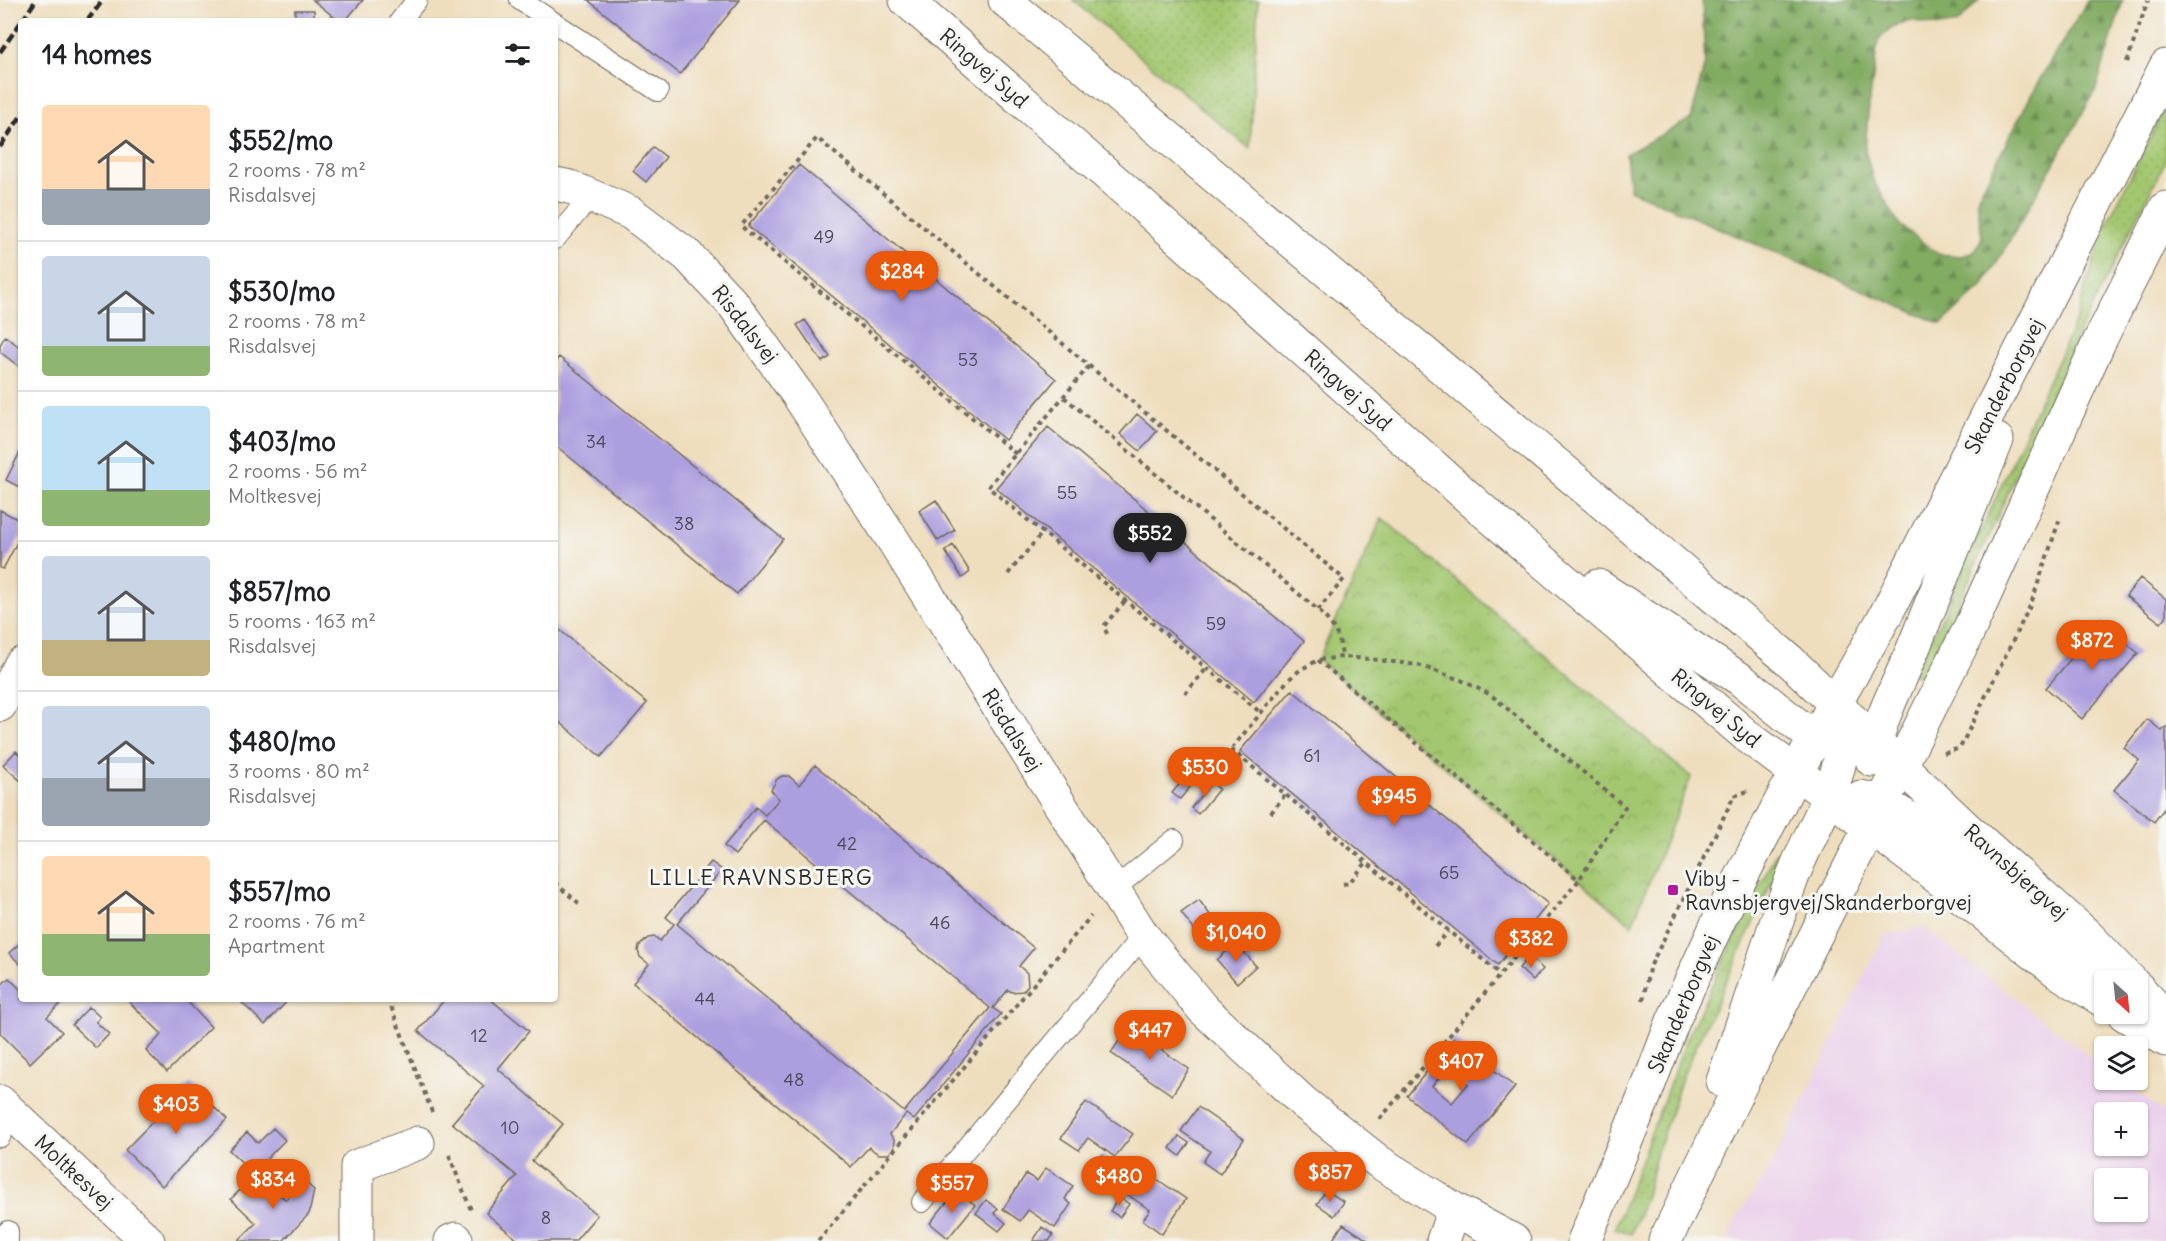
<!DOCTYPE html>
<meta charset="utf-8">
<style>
body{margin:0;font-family:Delius,sans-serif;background:#f2f2f2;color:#202124;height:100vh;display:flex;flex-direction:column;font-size:22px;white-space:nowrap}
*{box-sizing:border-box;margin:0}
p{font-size:20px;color:#757577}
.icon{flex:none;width:33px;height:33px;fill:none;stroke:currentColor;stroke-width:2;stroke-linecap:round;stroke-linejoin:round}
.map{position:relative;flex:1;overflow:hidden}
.side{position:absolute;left:18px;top:18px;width:540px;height:984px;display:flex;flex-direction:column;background:#fff;border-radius:6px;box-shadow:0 2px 4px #0004}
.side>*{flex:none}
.needle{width:39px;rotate:153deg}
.fabs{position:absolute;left:2094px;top:970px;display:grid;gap:12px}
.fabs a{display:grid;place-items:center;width:54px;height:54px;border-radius:6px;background:#fff;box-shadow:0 2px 4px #0004;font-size:30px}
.price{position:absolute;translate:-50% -51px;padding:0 14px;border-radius:21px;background:#ea580c;color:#fff;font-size:20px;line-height:39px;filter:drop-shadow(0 2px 3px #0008)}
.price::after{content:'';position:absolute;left:50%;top:36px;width:18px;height:14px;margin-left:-9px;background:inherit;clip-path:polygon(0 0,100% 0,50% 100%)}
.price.current{background:#222;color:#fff}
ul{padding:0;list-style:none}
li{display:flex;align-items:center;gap:18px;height:150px;padding:0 24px}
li+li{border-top:2px solid #e0e0e0}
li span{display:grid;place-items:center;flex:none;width:168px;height:120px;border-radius:6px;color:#555}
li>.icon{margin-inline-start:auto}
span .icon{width:72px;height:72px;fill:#fffc;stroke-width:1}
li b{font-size:26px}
h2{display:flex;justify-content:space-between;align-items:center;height:72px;padding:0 24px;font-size:26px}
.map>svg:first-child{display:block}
.built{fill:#ebd1eb;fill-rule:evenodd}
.grass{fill:url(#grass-dots);stroke:#67794e;stroke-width:1.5}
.forest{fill:url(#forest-firs);stroke:#566c46;stroke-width:1.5}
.park{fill:url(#park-crowns);stroke:#67794e;stroke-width:1.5}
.building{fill:#ac9fdf;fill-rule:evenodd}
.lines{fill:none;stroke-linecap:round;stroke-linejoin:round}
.lane-casing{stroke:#706a5e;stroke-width:22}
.street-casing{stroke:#706a5e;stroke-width:35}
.secondary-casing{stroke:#706a5e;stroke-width:35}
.path{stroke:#706a5e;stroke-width:4;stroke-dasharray:4.5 4.5;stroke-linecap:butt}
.lane{stroke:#fff;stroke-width:20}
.street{stroke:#fff;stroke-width:33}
.secondary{stroke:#fff;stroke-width:33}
.rail{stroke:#2b2b2b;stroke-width:4.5;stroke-dasharray:9 4.5;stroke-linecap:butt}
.poi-dot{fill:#b5179e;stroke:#f6f6f2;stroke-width:2}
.labels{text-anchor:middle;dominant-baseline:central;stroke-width:6;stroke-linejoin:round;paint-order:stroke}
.number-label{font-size:18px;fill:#4b4858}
.street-label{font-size:21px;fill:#2b2b2b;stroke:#f6f6f2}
.poi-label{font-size:21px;fill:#2b2b2b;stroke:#f6f6f2;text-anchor:start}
.neighbourhood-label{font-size:22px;letter-spacing:1.5px;fill:#2b2b2b;stroke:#f6f6f2}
</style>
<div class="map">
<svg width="2166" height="1241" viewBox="0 0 2166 1241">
<defs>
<pattern id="grass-dots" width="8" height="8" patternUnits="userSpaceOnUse" patternTransform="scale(1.5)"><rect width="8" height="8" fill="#a3c770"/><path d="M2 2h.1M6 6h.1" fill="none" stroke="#8cab61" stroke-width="1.8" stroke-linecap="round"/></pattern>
<pattern id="forest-firs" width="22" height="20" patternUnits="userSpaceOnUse" patternTransform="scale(1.5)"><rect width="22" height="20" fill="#82ac62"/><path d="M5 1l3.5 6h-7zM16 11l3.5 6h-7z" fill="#6b8c51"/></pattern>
<pattern id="park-crowns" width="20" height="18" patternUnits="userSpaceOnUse" patternTransform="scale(1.5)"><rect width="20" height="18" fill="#a3c770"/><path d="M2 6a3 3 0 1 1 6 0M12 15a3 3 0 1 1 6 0" fill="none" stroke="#8cab61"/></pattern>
</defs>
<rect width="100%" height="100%" fill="#f6f6f2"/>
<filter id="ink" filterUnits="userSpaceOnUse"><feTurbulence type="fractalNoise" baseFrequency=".0167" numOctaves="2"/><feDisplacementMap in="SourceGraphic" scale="12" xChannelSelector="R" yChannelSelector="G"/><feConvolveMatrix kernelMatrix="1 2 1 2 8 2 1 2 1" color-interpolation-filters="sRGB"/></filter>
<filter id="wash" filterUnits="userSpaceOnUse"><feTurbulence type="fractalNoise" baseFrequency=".008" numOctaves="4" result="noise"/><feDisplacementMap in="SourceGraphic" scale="24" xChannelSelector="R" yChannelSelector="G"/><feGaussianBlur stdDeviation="1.35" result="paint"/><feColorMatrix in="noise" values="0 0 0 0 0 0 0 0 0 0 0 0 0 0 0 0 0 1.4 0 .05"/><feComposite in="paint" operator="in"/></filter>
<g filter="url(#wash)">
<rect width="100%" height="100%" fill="#efdebd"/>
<path class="built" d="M1923,927L2104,1067V1080H2122L2166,1114V1241H1727L1736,1219L1771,1166L1884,935ZM2104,1113H2138V1146H2104ZM2104,1179H2138V1212H2104Z"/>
<path class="grass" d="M1073,0H1258L1250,149Z
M2166,106V160L2079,333L1971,576L1921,678L1913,674L1946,609L2077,317L2103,231Z
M1776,852L1784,856L1683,1075L1657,1152L1645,1199L1631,1234L1615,1228L1688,1036Z"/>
<path class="forest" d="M1702,0H1979L1958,23L1939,26L1911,20L1892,27L1878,40L1868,114L1865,150L1873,180L1899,224L1938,254L1961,256L1973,253L1982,238L1977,199L2038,82L2088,0H2123L2095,92L1984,285L1941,324L1630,190L1626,154L1691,119L1705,63Z"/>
<path class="park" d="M1382,518L1691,777L1632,925L1318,660Z"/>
<g id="blocks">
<path class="building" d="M313,0H363L345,21H339Z
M588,0H740L680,74Z
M295,10H314V21H295Z
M653,147L666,157L646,182L633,171Z
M799,165L1056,379L1005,440L748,226Z
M805,320L830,357L822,362L797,325Z
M5,336L21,348V368L0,352V345Z
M559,357L783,539L737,594L555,445V362Z
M1137,414L1157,431L1140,451L1120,434Z
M1048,427L1304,641L1254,702L996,488Z
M21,450V488L6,480Z
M936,500L955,530L938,541L919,511Z
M0,510L21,521V535L3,569L0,568Z
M953,545L970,572L962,578L945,551Z
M2140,578L2166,599V617L2161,623L2126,596Z
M2102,622L2138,653L2082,719L2046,688Z
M555,626L647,703L601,757L555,718Z
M1292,690L1548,904L1498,965L1240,751Z
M2147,719L2162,731L2166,727V806L2154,822L2114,790L2139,760L2124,748Z
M16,751L21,756V781L3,765Z
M815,765L1034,948L1019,966L1027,973L1028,985L1023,991L1012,992L1008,990L993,1008L1001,1014L914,1120L906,1114L890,1134L895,1141L894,1147L889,1154H878L869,1147L851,1167L633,983L649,964L640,957L638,951L639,946L648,938L655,937L660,941L674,924L666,917L711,862L722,870L677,924L904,1112L990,1008L764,820L735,855L724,846L756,807L765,815L779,799L771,790L777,779L782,776H789L799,785Z
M1193,768L1201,774L1180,799L1172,793Z
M1212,782L1219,789L1198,814L1191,808Z
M1199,900L1220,928L1203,941L1181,913Z
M21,942V965L9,953Z
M1236,943L1256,966L1237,983L1217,960Z
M1529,956L1543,969L1533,981L1519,968Z
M9,978L21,990V999H65L47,1017L62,1032L30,1063L0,1033V986Z
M126,999H185L211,1027L167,1072L146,1051L162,1034Z
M241,999H289L265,1025L239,1000Z
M445,999H490L529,1031L498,1069L563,1124L532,1161L597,1215L575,1241H519L486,1213L517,1176L452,1123L484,1086L418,1031Z
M89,1007L100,1017L96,1022L109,1034L96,1048L72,1025Z
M1128,1027L1189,1069L1172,1095L1111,1053Z
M1454,1038L1515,1087L1468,1145L1407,1096ZM1448,1067L1468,1084L1452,1103L1432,1086Z
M190,1083L227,1120L162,1186L125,1150Z
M1086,1102L1133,1134L1115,1157L1088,1138L1079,1150L1061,1138Z
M1198,1107L1244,1139L1220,1174L1203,1162L1210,1151L1181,1131Z
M273,1128L285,1140L253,1173L229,1150L247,1132L258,1143Z
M1179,1136L1189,1143L1180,1156L1170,1148Z
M1102,1155L1112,1162L1104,1175L1093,1169Z
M1139,1167L1186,1199L1162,1234L1143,1220L1150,1210L1122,1191Z
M1046,1168L1073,1186L1065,1199L1071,1204L1055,1228L1028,1210L1020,1221L1003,1209L1026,1174L1037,1181Z
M257,1173L286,1200L304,1181L314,1190L309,1214L283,1241H238L256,1223L231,1199Z
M957,1190L975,1205L948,1238L930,1223Z
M1326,1190L1344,1202L1334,1216L1317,1204Z
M1119,1197L1129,1204L1120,1217L1110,1211Z
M986,1200L998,1209L994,1213L1006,1223L999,1231L976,1213Z
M1343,1224L1369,1241H1332Z
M1042,1227L1053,1235L1049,1241H1033Z"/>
</g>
</g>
<g filter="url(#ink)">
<use href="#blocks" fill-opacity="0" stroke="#706a5e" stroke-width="1.5"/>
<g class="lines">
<defs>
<path id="lane" d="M520,0L552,21
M400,21L417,0
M555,23L658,91
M555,239L591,196
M1113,890L1174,840
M0,1137L12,1114
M922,1202L1143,936
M8,1231V1241"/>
<path id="street" d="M555,184L570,187L631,213L687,255L734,305L798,395L893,540L1143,936L1203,1009L1303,1102L1379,1162L1454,1209L1514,1241
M0,705L21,664
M0,1102L148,1241
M357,1241V1166L418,1143
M451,1241L456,1239
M1443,1241L1454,1209"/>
<path id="secondary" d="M906,0L1125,190L1479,507L1747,736L1929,871L2058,972L2104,1001
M1005,0L1789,660L1964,826L2086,934L2131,981
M1598,586L1740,679L1815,739L1836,744
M1872,760C1878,719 1900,682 1915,644C1943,576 1970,508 1997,440
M1861,797L1882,802L1920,825L2092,968
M2138,988L2166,1018
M2124,1014L2166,1040
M1723,1081C1746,1015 1767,947 1791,881C1807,837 1836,796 1842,748C1843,733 1838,717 1834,703
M1584,1241L1643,1100L1673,1021L1719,920L1796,772L1884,618L2166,66
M1665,1241L1740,1086L1968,632L2099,342L2166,208"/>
</defs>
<use href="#lane" class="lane-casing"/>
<use href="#street" class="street-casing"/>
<use href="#secondary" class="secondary-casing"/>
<path class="path" d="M2127,62L2148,0
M1089,366L988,487L1261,713
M1064,397L1318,610C1334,626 1340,635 1342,657
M1016,454L741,226L817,138L1344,579L1318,610
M1008,574L1043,532
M1107,634L1104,626L1125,601
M1318,660L1579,880L1380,1119
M1185,694L1207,668
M1231,749L1500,974
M1944,753L1960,748L2031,604L2060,518
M1209,776L1288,680L1300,670L1318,660L1342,657L1370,659L1418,665L1461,680L1491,695L1625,807L1579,880
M1271,813L1285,795
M555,883L581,905
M1343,884L1349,883L1366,863
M1435,946L1448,931
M388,999L432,1112
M1643,1000L1649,969L1734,796L1748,791
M449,1155L471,1210
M818,1241L1091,916"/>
<use href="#lane" class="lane"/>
<use href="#street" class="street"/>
<use href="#secondary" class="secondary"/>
<path class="rail" d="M22,21L36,0
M87,21L103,0
M0,52L21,22
M0,147L21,116"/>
</g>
</g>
<rect class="poi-dot" x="1667" y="884" width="12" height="12" rx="3"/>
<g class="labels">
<g class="number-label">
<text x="824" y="236">49</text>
<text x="968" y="359">53</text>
<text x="596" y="441">34</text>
<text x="1067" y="492">55</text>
<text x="684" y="523">38</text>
<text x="1216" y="623">59</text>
<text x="1312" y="755">61</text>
<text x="847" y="843">42</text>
<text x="1449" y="872">65</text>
<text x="940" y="922">46</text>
<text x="705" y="998">44</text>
<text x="479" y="1035">12</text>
<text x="794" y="1079">48</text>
<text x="510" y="1127">10</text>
<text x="546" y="1217">8</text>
</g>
<g class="street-label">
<text transform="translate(984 68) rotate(41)">Ringvej Syd</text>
<text transform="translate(745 324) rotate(52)">Risdalsvej</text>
<text transform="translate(2004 386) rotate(-63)">Skanderborgvej</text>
<text transform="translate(1348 390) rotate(42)">Ringvej Syd</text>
<text transform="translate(1716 708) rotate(40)">Ringvej Syd</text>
<text transform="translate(1012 730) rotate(58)">Risdalsvej</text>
<text transform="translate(2016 872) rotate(42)">Ravnsbjergvej</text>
<text transform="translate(1683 1004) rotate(-67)">Skanderborgvej</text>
<text transform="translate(74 1172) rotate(43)">Moltkesvej</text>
</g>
<g class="poi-label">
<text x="1685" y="878">Viby -<tspan x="1685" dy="24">Ravnsbjergvej/Skanderborgvej</tspan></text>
</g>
<g class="neighbourhood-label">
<text x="761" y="877">LILLE RAVNSBJERG</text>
</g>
</g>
</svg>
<div class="fabs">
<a><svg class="needle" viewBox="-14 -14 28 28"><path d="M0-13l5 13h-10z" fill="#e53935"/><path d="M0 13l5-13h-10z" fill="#757577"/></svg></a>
<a><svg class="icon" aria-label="layers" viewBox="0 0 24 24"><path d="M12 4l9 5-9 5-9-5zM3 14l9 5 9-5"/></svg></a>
<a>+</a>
<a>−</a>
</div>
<b class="price" style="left:902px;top:302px">$284</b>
<b class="price current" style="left:1150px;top:564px">$552</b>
<b class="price" style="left:2092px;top:671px">$872</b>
<b class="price" style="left:1205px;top:798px">$530</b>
<b class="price" style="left:1394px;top:827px">$945</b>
<b class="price" style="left:1236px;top:963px">$1,040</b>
<b class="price" style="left:1531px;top:969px">$382</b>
<b class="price" style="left:1150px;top:1061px">$447</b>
<b class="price" style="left:1461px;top:1092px">$407</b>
<b class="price" style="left:176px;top:1135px">$403</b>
<b class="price" style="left:1330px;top:1203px">$857</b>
<b class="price" style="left:1119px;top:1207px">$480</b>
<b class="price" style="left:273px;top:1210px">$834</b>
<b class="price" style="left:952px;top:1214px">$557</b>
<section class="side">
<h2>14 homes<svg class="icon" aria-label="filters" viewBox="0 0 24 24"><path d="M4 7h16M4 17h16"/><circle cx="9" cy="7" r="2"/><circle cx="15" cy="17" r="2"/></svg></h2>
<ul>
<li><span style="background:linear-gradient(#ffd9b3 70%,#9aa5b1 0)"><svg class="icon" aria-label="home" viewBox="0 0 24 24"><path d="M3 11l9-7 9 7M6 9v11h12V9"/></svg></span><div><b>$552/mo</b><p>2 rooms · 78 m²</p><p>Risdalsvej</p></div></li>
<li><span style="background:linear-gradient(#c9d6e8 75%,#8fb573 0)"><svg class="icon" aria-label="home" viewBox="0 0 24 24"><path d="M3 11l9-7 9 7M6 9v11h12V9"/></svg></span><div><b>$530/mo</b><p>2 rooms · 78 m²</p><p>Risdalsvej</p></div></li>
<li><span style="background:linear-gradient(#bfe0f5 70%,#8fb573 0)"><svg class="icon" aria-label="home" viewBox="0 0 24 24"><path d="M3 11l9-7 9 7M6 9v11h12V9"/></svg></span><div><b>$403/mo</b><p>2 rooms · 56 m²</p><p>Moltkesvej</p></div></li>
<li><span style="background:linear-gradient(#c9d6e8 70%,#c2b280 0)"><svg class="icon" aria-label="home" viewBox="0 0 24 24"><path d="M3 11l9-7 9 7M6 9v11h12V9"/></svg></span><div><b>$857/mo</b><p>5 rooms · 163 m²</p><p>Risdalsvej</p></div></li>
<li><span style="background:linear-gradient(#c9d6e8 60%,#9aa5b1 0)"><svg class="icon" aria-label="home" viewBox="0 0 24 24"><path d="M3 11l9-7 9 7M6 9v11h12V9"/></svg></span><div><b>$480/mo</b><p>3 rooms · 80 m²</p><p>Risdalsvej</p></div></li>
<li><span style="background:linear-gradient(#ffd9b3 65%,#8fb573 0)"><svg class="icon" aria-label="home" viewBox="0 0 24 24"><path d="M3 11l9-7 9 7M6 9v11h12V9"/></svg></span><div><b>$557/mo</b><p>2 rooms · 76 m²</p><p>Apartment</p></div></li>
</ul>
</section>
</div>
